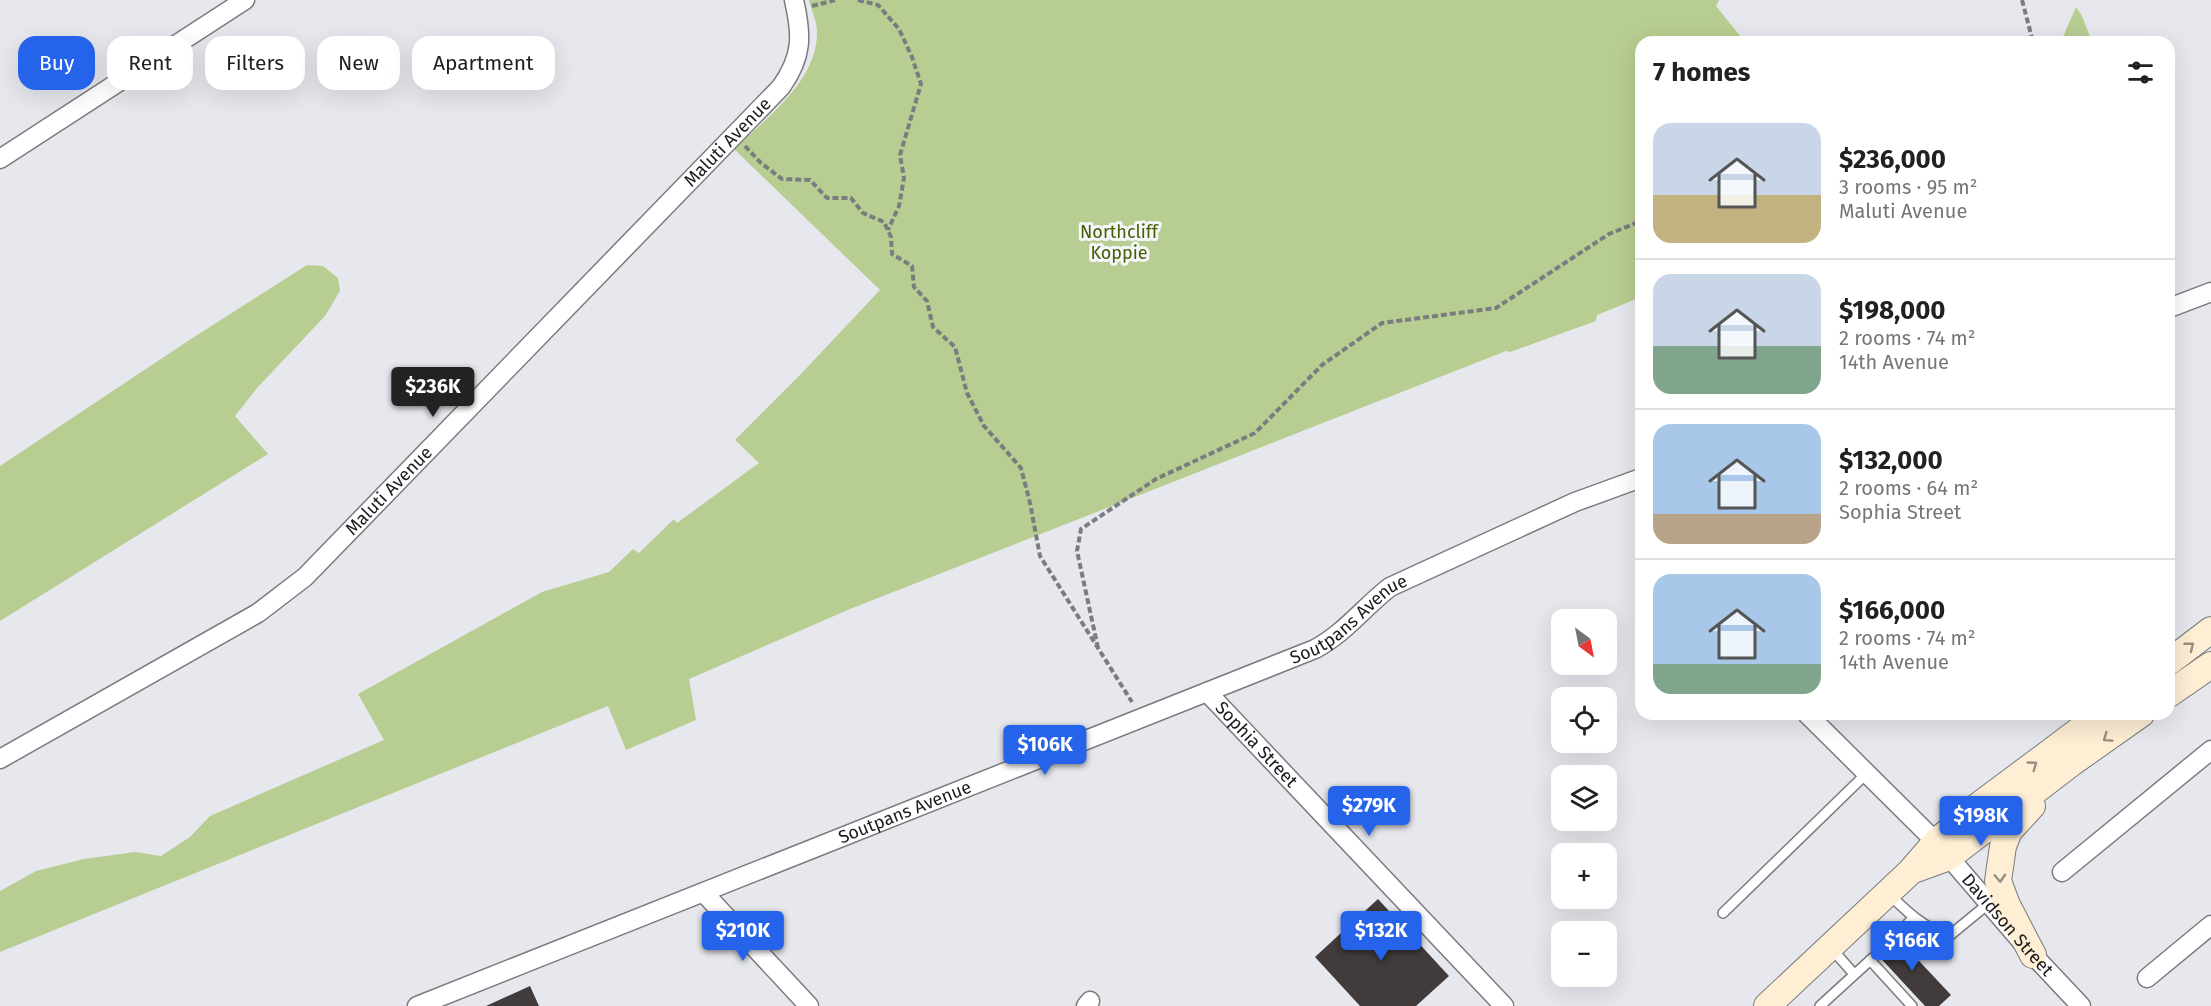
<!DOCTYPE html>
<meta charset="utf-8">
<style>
body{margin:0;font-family:"Fira Sans",sans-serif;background:#f2f2f2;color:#202124;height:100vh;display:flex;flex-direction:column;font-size:22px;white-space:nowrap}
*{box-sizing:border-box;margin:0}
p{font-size:20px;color:#757577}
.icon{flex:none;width:33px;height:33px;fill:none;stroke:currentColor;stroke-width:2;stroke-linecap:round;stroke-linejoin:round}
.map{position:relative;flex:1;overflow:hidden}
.drawer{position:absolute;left:1635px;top:36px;width:540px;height:684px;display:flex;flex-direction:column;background:#fff;border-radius:18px;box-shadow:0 6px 24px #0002}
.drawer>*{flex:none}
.banner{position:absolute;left:18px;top:36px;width:570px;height:54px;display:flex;gap:12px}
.needle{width:39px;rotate:148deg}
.buttons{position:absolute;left:1551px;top:609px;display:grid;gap:12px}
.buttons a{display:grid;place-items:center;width:66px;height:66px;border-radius:12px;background:#fff;box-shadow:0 6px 24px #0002;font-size:30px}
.price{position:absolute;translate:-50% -51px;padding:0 14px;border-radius:6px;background:#2563eb;color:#fff;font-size:20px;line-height:39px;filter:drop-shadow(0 2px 3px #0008)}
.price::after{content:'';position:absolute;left:50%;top:36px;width:18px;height:14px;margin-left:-9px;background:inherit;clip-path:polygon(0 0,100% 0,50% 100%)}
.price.current{background:#222;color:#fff}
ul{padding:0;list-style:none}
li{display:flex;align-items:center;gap:18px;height:150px;padding:0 18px}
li+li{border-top:2px solid #e0e0e0}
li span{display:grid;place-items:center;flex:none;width:168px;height:120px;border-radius:18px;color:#555}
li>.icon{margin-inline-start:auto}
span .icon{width:72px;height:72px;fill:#fffc;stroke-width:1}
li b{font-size:26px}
h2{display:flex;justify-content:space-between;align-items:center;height:72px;padding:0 18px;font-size:26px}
.chip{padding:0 21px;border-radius:18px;background:#fff;box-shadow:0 6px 24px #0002;font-size:21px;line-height:54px}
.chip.current{background:#2563eb;color:#fff}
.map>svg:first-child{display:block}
.green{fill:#b8cd91}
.building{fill:#413c3b}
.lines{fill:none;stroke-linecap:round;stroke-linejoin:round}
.lane-casing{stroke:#797b7f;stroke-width:12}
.street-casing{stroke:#797b7f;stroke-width:21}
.secondary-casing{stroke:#797b7f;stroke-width:28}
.path{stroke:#7b7c7f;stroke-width:4;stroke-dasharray:6 3;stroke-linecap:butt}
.lane{stroke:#fff;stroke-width:9}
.street{stroke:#fff;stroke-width:18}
.secondary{stroke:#fdeed4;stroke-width:26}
.oneway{stroke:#979082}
.labels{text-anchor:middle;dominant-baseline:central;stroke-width:6;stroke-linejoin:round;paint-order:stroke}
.street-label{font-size:18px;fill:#1b1c1d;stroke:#f4f6fa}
.park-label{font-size:18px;fill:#475d04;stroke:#f4f6fa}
</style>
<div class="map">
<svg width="2211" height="1006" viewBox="0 0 2211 1006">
<rect width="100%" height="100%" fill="#e7e8ed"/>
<path class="green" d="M809,0H1719L1716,6L1745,42H1641V297L1597,315L1596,321L1510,352L1506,351L850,609L689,679L696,720L626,750L608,706L0,952V891L36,871L84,859L135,852L161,856L190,837L210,816L384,740L358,694L542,592L609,572L633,549L639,553L674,519L677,523L759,463L735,440L799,376L880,290L734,149C766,118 818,81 817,31C817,21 811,10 809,0Z
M2076,7L2082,16L2092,42H2055L2063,37Z
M307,265L323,266L338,278L340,291L325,316L257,388L235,416L268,454L0,621V466L191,339Z"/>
<path class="building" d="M1378,899L1449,976L1416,1006H1360L1315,957Z
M1892,932L1951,995L1939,1006H1925L1873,950Z
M530,986L539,1006H486Z"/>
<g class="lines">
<defs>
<path id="lane" d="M1888,893C1907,912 1924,928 1949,936L1988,904
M1723,913L1867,773
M1896,936L1913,918
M1832,949L1854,974
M1870,960L1912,1006
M1820,1006L1877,954"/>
<g id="street">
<path d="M0,159L245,0"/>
<path d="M2169,308L2211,292"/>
<path id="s1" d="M1207,692L1504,1006"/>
<path id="s2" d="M1807,714L1936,842L2033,955L2081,1006"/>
<path id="s3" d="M0,759L258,613L305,577L781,87C803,56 802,35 794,0"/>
<path d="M2062,872L2211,750"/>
<path d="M704,893L809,1006"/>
<path d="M2147,978L2211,925"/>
<path id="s4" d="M417,1006L1315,649C1345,633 1364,607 1390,587L1575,502L1641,478"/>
<path d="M1086,1006L1090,1001"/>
</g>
<path id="secondary" d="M2169,662L2211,630
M2169,694L2211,665
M2032,806L2009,831L2003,846L1998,881L2007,905L2033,955
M1913,870L1949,857L2073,762L2141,714
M1767,1006L1910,872L1936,842L1978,806L2101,714"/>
</defs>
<use href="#lane" class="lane-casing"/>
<use href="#street" class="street-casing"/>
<use href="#secondary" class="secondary-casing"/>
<path class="path" d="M858,0L878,5L899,29L912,57L921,84L900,155L904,178L899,206L888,230
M2022,0L2033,42
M812,6L835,0
M745,146L761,163L782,179L810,180L827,198H851L863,213L884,222L891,237L892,254L912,266L914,287L927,301L933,327L955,347L967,393L984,426L1021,468L1030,503L1040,556L1132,702
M1098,648L1077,551L1081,529L1156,479L1255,433L1322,365L1382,323L1496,308L1609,234L1641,221"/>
<use href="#lane" class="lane"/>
<use href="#street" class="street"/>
<use href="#secondary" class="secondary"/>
</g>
<defs><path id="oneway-chevron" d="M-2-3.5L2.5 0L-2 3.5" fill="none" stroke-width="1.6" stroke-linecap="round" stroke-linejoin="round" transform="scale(1.5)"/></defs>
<g class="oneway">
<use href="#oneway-chevron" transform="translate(2190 646) rotate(-38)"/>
<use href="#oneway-chevron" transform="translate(2107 738) rotate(145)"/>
<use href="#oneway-chevron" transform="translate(2033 765) rotate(-36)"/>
<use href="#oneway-chevron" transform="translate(2000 878) rotate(87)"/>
</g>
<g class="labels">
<g class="street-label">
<text stroke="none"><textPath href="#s3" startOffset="962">Maluti Avenue</textPath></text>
<text stroke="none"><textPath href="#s3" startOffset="476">Maluti Avenue</textPath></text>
<text stroke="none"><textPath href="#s4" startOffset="1011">Soutpans Avenue</textPath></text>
<text stroke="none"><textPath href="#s1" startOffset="72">Sophia Street</textPath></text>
<text stroke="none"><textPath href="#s4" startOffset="525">Soutpans Avenue</textPath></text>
<text stroke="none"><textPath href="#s2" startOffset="291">Davidson Street</textPath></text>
</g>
<g class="park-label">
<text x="1119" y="232">Northcliff<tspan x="1119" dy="21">Koppie</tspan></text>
</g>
</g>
</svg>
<div class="buttons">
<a><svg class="needle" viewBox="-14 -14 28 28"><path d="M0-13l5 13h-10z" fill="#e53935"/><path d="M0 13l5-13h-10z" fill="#757577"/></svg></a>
<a><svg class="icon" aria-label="locate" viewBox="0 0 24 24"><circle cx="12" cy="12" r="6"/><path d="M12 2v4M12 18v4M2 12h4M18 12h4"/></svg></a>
<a><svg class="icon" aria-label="layers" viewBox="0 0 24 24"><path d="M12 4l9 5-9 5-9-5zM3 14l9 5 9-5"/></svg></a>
<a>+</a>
<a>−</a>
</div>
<b class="price current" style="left:433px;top:418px">$236K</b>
<b class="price" style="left:1045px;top:776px">$106K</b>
<b class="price" style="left:1369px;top:837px">$279K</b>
<b class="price" style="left:1981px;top:847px">$198K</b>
<b class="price" style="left:743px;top:962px">$210K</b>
<b class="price" style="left:1381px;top:962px">$132K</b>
<b class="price" style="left:1912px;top:972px">$166K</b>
<div class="banner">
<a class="chip current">Buy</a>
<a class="chip">Rent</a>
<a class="chip">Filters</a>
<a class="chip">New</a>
<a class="chip">Apartment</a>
</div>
<section class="drawer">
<h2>7 homes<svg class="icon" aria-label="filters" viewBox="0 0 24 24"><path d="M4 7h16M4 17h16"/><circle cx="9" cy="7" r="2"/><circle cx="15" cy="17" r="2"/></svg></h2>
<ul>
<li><span style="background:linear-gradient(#c9d6e8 60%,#c2b280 0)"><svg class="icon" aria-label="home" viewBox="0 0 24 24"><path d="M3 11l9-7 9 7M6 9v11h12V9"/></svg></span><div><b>$236,000</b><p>3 rooms · 95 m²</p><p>Maluti Avenue</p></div></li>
<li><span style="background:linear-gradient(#c9d6e8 60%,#7fa58c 0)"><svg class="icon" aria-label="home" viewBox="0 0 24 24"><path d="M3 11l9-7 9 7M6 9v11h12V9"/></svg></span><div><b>$198,000</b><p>2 rooms · 74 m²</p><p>14th Avenue</p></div></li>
<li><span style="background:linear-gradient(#a9c7e8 75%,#b9a48a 0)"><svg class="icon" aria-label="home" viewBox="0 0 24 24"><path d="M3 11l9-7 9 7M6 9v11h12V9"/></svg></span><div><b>$132,000</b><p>2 rooms · 64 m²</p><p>Sophia Street</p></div></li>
<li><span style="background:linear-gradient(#a9c7e8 75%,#7fa58c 0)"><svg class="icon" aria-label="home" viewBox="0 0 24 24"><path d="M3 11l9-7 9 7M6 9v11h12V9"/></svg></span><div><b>$166,000</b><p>2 rooms · 74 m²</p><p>14th Avenue</p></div></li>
</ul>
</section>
</div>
